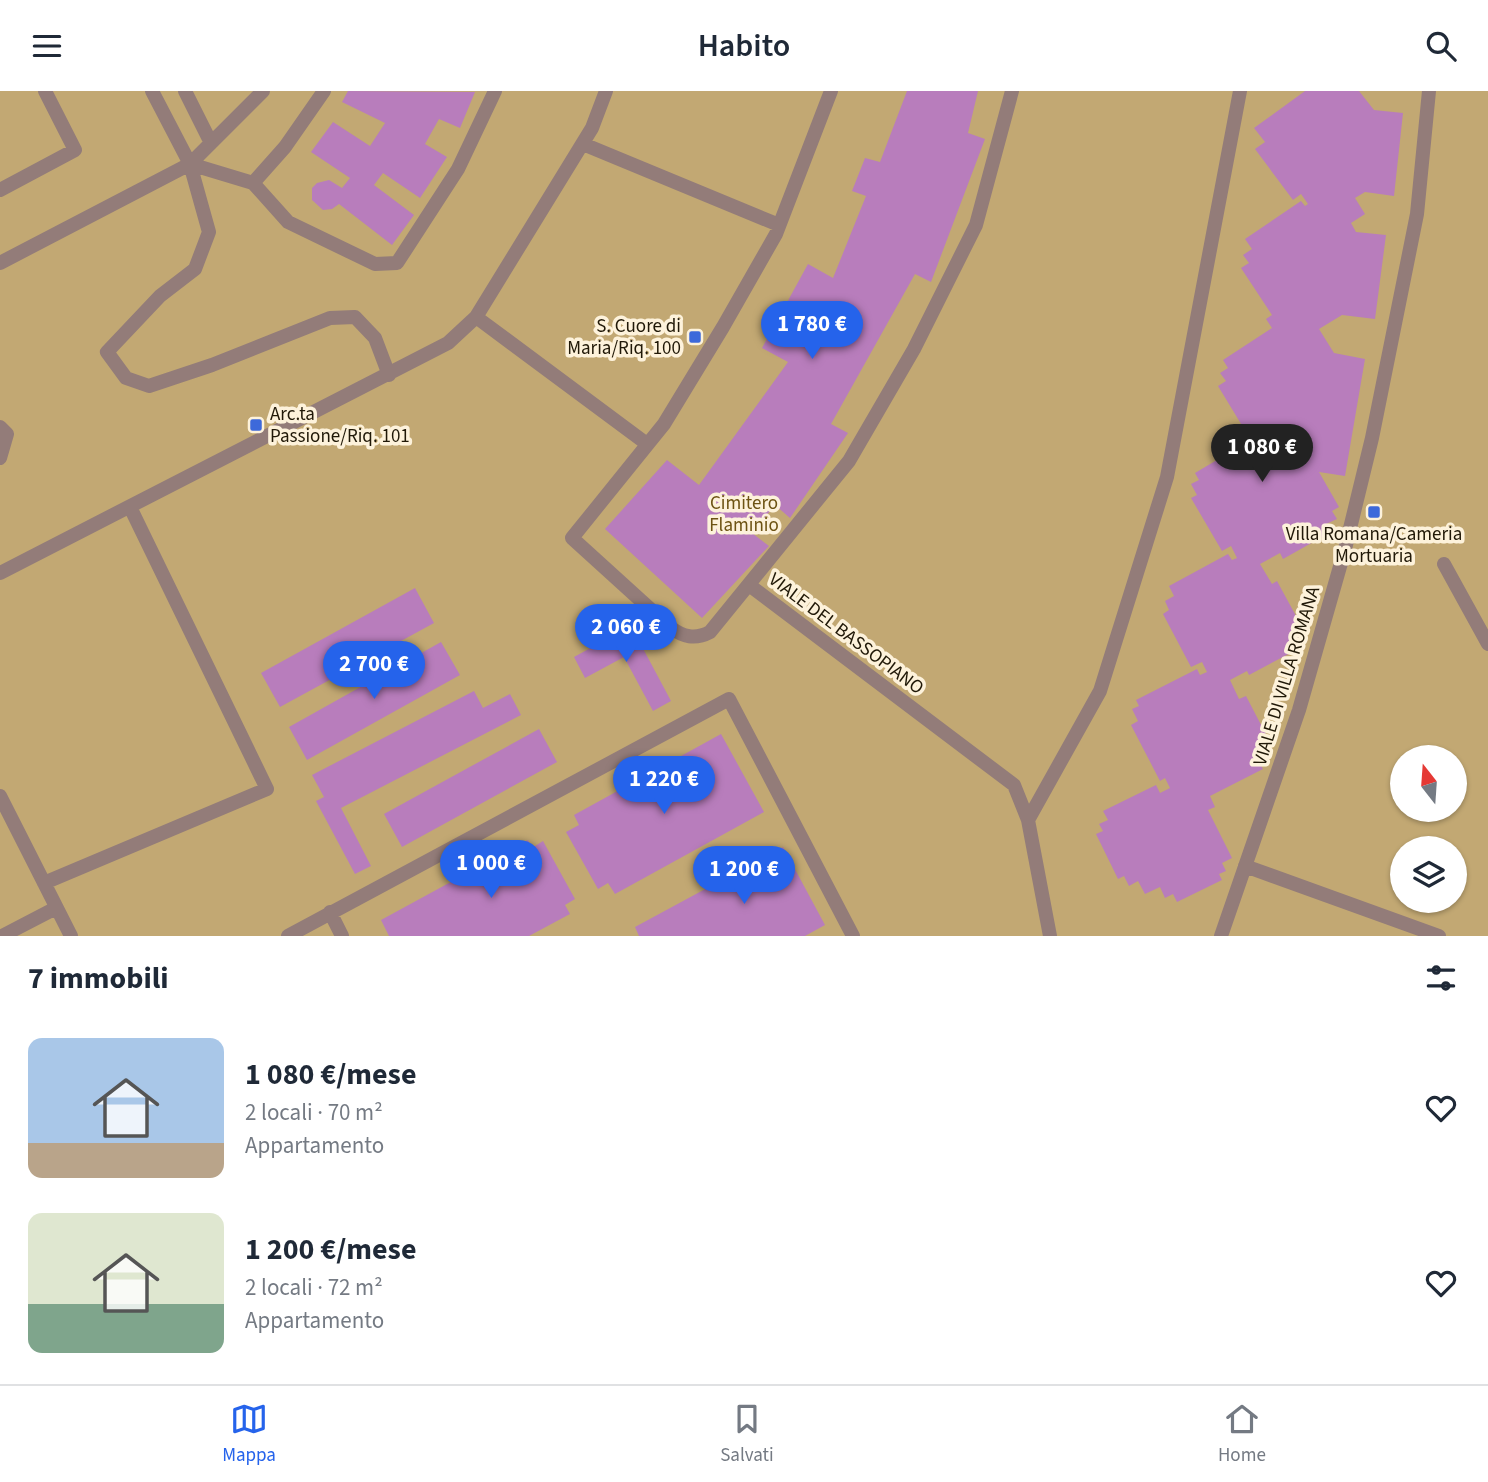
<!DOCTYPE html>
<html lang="it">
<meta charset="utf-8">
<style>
body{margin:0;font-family:"Source Sans 3",sans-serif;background:#f6f6f7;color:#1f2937;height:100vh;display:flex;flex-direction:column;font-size:26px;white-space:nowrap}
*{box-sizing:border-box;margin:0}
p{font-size:23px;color:#747a83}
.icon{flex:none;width:38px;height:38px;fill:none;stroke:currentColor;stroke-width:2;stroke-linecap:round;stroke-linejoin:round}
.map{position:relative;height:845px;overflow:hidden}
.drawer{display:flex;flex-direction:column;background:#fff;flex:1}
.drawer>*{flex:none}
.needle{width:46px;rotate:343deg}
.buttons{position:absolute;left:1390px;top:654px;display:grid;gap:14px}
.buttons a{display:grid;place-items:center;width:77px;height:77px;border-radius:50%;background:#fff;box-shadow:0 2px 5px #0004;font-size:35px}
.price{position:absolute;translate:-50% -60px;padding:0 16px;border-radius:24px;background:#2563eb;color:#fff;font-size:23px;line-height:46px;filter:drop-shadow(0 2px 4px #0008)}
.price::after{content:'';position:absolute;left:50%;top:42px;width:21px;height:16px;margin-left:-10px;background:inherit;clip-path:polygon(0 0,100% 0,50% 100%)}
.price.selected{background:#222;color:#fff}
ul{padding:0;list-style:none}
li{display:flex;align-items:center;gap:21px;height:175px;padding:0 28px}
li span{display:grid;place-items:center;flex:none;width:196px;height:140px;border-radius:14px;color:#555}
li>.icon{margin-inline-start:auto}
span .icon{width:84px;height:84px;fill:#fffc;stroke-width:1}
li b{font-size:30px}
h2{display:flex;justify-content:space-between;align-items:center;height:84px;padding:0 28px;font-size:30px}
header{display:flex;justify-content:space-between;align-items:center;height:91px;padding:0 28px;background:#fff;font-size:32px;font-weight:600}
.dock{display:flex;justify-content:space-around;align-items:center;height:98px;border-top:2px solid #e0e1e3;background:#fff;font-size:19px;color:#747a83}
.dock a{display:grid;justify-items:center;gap:4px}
.dock .selected{color:#2563eb}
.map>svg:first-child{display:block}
.green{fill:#c2a873;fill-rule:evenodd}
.building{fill:#b87dbc}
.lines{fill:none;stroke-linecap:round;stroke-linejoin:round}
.service{stroke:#937c79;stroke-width:14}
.poi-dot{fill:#3d69da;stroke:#fdf2db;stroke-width:2.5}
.labels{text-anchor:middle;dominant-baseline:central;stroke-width:7;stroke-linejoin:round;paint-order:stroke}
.poi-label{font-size:19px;fill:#201807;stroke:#fdf2db;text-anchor:end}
.park-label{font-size:19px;fill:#6d5313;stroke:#fdf2db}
.street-label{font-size:19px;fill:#201807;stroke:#fdf2db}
</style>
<header><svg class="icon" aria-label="menu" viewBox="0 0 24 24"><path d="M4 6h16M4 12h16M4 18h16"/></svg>Habito<svg class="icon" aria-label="search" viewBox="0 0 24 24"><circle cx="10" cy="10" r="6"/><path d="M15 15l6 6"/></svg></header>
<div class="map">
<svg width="1488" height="845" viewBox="0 0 1488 845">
<rect width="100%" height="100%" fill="#e6cfa2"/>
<path class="green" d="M0,0H1488V845H0ZM1402,667H1454V719H1402ZM1402,758H1454V810H1402Z"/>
<path class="building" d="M348,0L475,1L460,37L439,28L425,53L447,66L420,107L383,82L374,94L414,124L392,154L339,113L332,118L323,119L312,109V97L317,92L329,89L342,97L350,87L311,61L333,31L370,55L385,32L342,11Z
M907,0H978L968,42L985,48L931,191L915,183L831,333L848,342L790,427L775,414L752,442L769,455L702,527L605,438L667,369L699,394L788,271L762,257L808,173L833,187L866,105L852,100L865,67L880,71Z
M1305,0H1359L1374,19L1403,22L1394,105L1365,101L1355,107L1365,123L1351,132L1356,141L1386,144L1375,228L1342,224L1319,238L1334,262L1365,268L1345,385L1319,381L1339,416L1332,420L1337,428L1326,433L1331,441L1283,468L1280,462L1260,473L1272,493L1277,490L1302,536L1294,540L1299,548L1292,552L1296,559L1249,584L1247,580L1230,589L1239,608L1246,605L1271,653L1263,656L1268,667L1259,671L1263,678L1210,705L1215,716L1208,719L1232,767L1222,772L1226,780L1219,783L1222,789L1177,811L1173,803L1165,807L1160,796L1145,803L1138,790L1129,795L1124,785L1118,788L1096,743L1103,740L1099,733L1108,729L1103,720L1156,694L1160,702L1170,697L1165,687L1160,690L1131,634L1138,630L1132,618L1139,615L1136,609L1197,578L1200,584L1207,581L1202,571L1191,576L1163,523L1169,519L1165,510L1174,505L1169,495L1228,463L1232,469L1237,467L1231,455L1222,460L1191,407L1197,404L1191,393L1199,389L1195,382L1259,344L1263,350L1271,345L1265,336L1249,346L1218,295L1226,290L1220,282L1228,277L1223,269L1272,237L1266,228L1272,224L1241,177L1249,172L1243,164L1252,158L1245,148L1301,110L1305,115L1308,113L1301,103L1293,109L1255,58L1265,51L1254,37Z
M415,497L434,532L280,616L261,582Z
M631,535L671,610L653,620L624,566L585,587L574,566Z
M441,551L460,584L307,669L289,636Z
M474,600L483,617L510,603L521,624L341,717L371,775L355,783L316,710L324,706L312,684Z
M539,638L557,671L402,756L384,723Z
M721,643L764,721L615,803L608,792L598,798L566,741L579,734L574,724Z
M528,749L532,757L543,750L575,808L565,814L570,823L529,845H389L381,829Z
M783,756L825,834L805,845H639L635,836Z"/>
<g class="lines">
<path class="service" d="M152,0L190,73L209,141L195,178L160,205L107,261L126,287L149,295L212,274L330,227L355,226L375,247L389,284
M185,0L211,52
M324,0L285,56L253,92L288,131L375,173L397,172L458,78L495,0
M831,0L776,143L723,236L664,333L572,447L670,536C683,546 695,549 710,541L849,370L914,258L976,134L1012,0
M583,53L779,134
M190,73L253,92
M0,99L75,59L45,0
M0,172L190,73L263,0
M476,226L647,353
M0,336L7,343L0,367
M1444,473L1488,553
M0,482L448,252L476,226L592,37L606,0
M749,494L1014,694L1028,729L1050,845
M0,705L71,845
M1028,729L1100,600L1167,386L1240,0
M1245,775L1439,845
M44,792L267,698L130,416
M330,821L342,845
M2,845L56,817
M288,845L729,608L853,845
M1221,845L1299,619L1345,458L1372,347L1417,123L1429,0"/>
</g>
<g class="poi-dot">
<rect x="688" y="239" width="14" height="14" rx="3.5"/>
<rect x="249" y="327" width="14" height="14" rx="3.5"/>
<rect x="1367" y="414" width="14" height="14" rx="3.5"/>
</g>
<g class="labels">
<g class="poi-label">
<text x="681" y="235">S. Cuore di<tspan x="681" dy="22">Maria/Riq. 100</tspan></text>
<text x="270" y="323" text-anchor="start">Arc.ta<tspan x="270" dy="22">Passione/Riq. 101</tspan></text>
<text x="1374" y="443" text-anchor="middle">Villa Romana/Cameria<tspan x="1374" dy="22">Mortuaria</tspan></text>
</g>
<g class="park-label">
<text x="744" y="412">Cimitero<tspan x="744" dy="22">Flaminio</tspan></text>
</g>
<g class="street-label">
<text transform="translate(846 543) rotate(37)">VIALE DEL BASSOPIANO</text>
<text transform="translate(1287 585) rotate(-73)">VIALE DI VILLA ROMANA</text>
</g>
</g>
</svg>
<div class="buttons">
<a><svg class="needle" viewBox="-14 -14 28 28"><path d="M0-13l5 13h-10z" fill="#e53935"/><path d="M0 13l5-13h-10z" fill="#747a83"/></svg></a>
<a><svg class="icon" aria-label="layers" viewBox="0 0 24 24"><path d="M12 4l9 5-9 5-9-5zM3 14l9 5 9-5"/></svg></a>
</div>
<b class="price" style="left:812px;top:270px">1 780 €</b>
<b class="price selected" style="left:1262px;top:393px">1 080 €</b>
<b class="price" style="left:626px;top:573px">2 060 €</b>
<b class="price" style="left:374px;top:610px">2 700 €</b>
<b class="price" style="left:664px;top:725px">1 220 €</b>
<b class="price" style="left:491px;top:809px">1 000 €</b>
<b class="price" style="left:744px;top:815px">1 200 €</b>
</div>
<section class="drawer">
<h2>7 immobili<svg class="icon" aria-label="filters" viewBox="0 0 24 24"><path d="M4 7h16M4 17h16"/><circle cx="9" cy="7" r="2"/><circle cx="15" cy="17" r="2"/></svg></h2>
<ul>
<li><span style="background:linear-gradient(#a9c7e8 75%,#b9a48a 0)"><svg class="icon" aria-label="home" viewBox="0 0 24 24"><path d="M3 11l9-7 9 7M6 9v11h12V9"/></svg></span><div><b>1 080 €/mese</b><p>2 locali · 70 m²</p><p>Appartamento</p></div><svg class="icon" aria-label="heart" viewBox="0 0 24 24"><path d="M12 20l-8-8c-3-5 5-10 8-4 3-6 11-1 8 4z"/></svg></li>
<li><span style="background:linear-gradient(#dfe7d0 65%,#7fa58c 0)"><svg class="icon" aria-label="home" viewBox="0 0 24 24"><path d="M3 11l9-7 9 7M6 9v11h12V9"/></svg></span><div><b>1 200 €/mese</b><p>2 locali · 72 m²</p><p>Appartamento</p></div><svg class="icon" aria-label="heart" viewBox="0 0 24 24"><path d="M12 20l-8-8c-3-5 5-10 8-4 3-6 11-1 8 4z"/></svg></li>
</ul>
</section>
<nav class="dock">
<a class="selected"><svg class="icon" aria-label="map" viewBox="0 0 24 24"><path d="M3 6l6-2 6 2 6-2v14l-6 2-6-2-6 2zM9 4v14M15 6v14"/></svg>Mappa</a>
<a><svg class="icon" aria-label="saved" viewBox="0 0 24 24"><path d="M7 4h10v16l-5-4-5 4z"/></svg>Salvati</a>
<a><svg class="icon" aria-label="home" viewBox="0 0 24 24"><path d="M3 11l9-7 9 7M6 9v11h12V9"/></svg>Home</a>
</nav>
